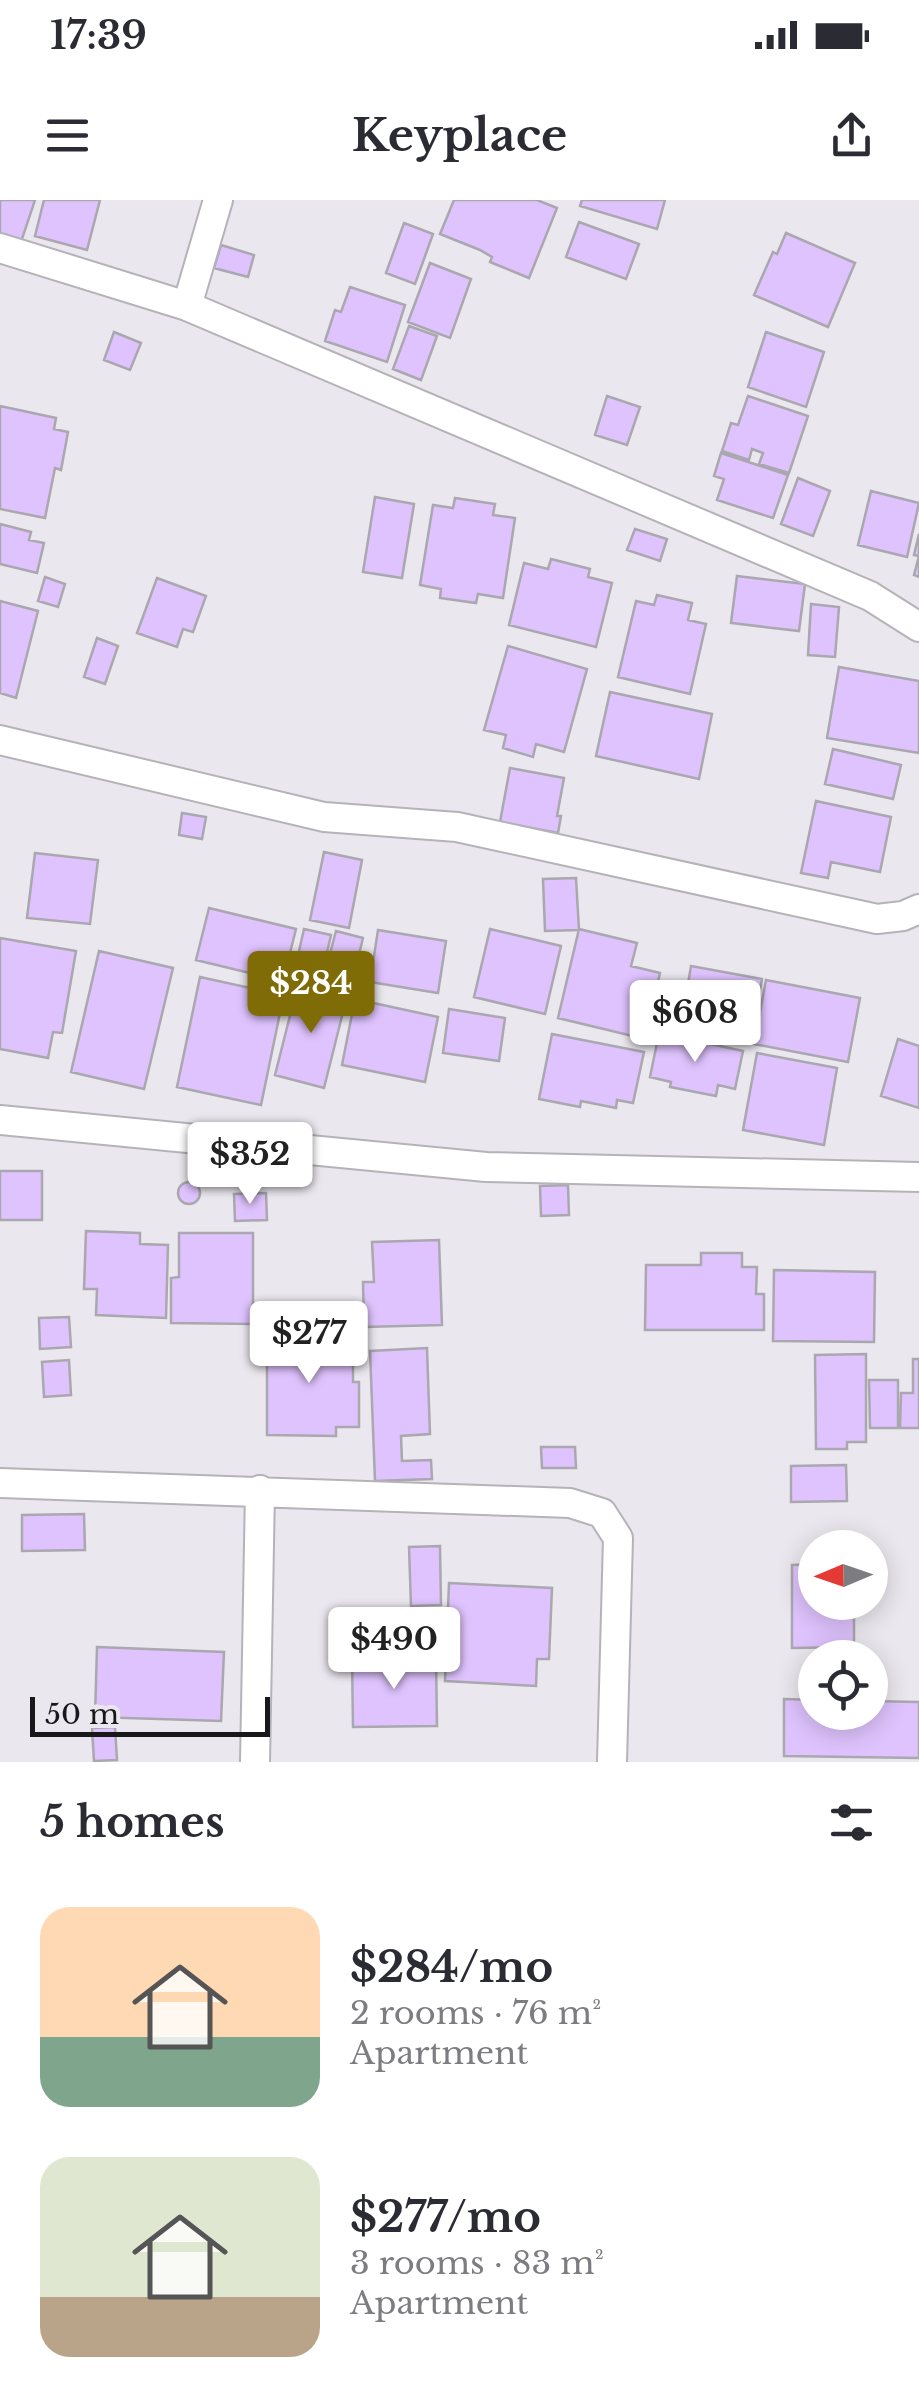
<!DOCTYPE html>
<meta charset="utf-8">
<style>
body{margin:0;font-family:"Libre Baskerville",serif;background:#f2f2f3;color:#2b2b33;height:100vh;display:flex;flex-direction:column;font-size:38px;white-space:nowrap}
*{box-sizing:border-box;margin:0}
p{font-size:32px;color:#7c7c81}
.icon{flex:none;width:55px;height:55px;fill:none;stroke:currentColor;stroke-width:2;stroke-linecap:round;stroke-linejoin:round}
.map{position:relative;height:1562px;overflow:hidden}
.details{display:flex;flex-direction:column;background:#fff;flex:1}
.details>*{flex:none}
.needle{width:65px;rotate:268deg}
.tools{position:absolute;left:798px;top:1330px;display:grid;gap:20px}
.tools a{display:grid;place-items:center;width:90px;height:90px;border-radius:50%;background:#fff;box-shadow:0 5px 25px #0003;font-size:50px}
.scale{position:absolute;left:30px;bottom:25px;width:240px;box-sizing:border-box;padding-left:10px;border:5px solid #181719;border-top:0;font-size:28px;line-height:35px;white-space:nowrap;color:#181719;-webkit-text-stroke:8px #eae7ee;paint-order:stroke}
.price{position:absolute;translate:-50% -85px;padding:0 22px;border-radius:10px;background:#fff;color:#222;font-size:32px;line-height:65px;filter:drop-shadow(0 2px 5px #0008)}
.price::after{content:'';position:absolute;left:50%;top:60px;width:30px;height:22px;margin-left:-15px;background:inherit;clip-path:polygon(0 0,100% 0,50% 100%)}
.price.selected{background:#806c07;color:#fff}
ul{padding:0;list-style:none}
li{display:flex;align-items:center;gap:30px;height:250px;padding:0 40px}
li span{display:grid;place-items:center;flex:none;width:280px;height:200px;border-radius:30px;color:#555}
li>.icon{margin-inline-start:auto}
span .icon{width:120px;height:120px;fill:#fffc;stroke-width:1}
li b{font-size:42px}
h2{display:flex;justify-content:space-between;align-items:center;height:120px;padding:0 40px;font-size:42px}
.status{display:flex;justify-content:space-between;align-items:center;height:70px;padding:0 50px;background:#fff;direction:ltr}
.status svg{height:28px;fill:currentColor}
header{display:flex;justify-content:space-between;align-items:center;height:130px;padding:0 40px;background:#fff;font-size:45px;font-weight:800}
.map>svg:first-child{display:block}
.building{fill:#dfc3fe;stroke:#aaa7ae;stroke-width:2.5}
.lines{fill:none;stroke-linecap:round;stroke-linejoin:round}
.minor-casing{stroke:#b5b2b9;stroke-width:32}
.minor{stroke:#fff;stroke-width:28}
</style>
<div class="status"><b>17:39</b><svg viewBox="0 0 49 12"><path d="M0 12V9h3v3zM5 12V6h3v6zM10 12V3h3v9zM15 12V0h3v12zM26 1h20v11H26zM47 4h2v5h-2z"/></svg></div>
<header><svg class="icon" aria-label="menu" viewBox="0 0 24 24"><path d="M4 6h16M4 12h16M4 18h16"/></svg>Keyplace<svg class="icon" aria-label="share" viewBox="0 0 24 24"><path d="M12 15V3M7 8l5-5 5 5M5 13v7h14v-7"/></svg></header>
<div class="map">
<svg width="919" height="1562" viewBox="0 0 919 1562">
<rect width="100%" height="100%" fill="#eae7ee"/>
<path class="building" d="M0,0H35L21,42L0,35Z
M44,0H100L87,50L35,36Z
M454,0H537L557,8L529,78L490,62L492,57L480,50L440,34Z
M582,0H665L657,29L580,6Z
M579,22L639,44L626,79L566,57Z
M404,23L433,34L415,84L386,73Z
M786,33L855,63L828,127L754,95L773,52L777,54Z
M221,45L254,55L248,77L214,68Z
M430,63L471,79L450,138L408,122Z
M350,87L405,105L387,162L325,141L335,110L341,112Z
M409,126L437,136L421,180L393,169Z
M114,132L141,143L130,170L104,160Z
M766,132L824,152L806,207L748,187Z
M607,196L640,207L627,245L595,235Z
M748,196L808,216L789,273L759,264L763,253L752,249L749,260L722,251L731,223L738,225Z
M0,206L56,218L54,229L68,232L61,270L55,268L45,318L0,309Z
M721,253L788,275L773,318L717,300L724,279L714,276Z
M798,278L830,291L813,336L781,324Z
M871,291L919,303L907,357L858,345Z
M375,297L414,304L402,378L363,372Z
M455,298L495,304L493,315L515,318L503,398L478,394L476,403L440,398L441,389L420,385L433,305L453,308Z
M0,324L31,332L29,340L44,343L37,373L0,364Z
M635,329L667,339L660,361L627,350Z
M919,334V377L914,375L919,356L914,355Z
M551,359L590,369L588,377L612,383L596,447L509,425L524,363L548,369Z
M737,376L805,384L799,431L731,423Z
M45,377L65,384L58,407L38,401Z
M157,378L206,396L193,432L183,429L177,447L137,433Z
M657,395L692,403L688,420L706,424L690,494L618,477L636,401L654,405Z
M0,401L38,411L16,498L0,493Z
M811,404L839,407L835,457L808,455Z
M97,438L118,446L105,484L84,477Z
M508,446L587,469L564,552L536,544L533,557L503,548L506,535L484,530Z
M839,467L919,481V553L827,538Z
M610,492L712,514L699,579L596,556Z
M833,549L901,565L893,599L825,584Z
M510,568L564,578L557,616H561L558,633L500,622Z
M816,601L891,617L880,672L831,662L828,678L801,673Z
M182,613L206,617L202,639L179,635Z
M324,652L362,660L349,728L310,720Z
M35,653L98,660L90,724L27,718Z
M576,678L579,730L545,731L543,679Z
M209,708L296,729L283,781L196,760Z
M304,729L331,735L321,779L294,773Z
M490,729L561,746L545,814L474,797Z
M579,729L637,743L631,766L660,773L645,839L558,818Z
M378,730L446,741L438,793L370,782Z
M336,731L363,738L351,787L323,780Z
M0,738L76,751L62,833L53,832L48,858L0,849Z
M99,751L173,768L144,889L71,872Z
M691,766L762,779L752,837L681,825Z
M200,777L264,791L260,809L280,813L261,905L177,887Z
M766,780L860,798L848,862L754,844Z
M298,784L347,796L324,888L275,875Z
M355,799L438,817L425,882L342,865Z
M449,809L505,818L499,861L443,853Z
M659,833L743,851L735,889L718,885L716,896L670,887L671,882L650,877Z
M552,834L644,852L633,903L617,900L616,908L581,901L580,907L539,899Z
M898,839L919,846V908L881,896Z
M757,853L837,868L824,945L743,930Z
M0,971H42V1020H0Z
M178 993a11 11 0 1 1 22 0a11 11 0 1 1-22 0Z
M568,985L569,1015L541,1016L540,986Z
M266,993L267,1020L235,1021L234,994Z
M86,1031L140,1033V1044L168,1045L166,1118L96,1115L97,1089H84Z
M179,1033H253V1124L171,1123V1078L179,1077Z
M439,1040L442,1125L364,1127L363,1082H374L372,1042Z
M701,1053H742V1067H757L756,1094H764V1130H645L646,1065H701Z
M774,1070L875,1072L874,1142L773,1141Z
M69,1117L71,1147L40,1149L39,1118Z
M282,1127L322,1128V1144H333V1154L353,1155V1182H359V1227H336V1236L267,1235V1144H282Z
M427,1148L430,1234L401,1236L402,1261L431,1260L432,1279L375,1281L370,1151Z
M866,1154V1242H847V1249H816L815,1155Z
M913,1159H919V1228H900L901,1193H913Z
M69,1160L71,1195L44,1197L42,1162Z
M869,1180H898V1228H870Z
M541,1247H575L576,1268H542Z
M846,1265L847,1301L791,1302V1266Z
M84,1314L85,1350L22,1351V1315Z
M440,1346L441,1405L411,1406L409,1347Z
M815,1364V1402H854V1447L792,1448V1365Z
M449,1383L552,1388L549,1459H537L536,1486L445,1481Z
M97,1447L224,1452L221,1521L95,1517Z
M436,1458L437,1526L353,1527L352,1459Z
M784,1499L815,1500V1512H870V1501L919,1502V1558L784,1556Z
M115,1527L117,1560L94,1561L92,1528Z"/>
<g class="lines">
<defs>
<path id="minor" d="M0,48L187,106L870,396L919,427
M187,106L218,0
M0,540L324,617L457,627L877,719L903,716L919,709
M0,920L486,967L919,977
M0,1283L570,1303L602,1313L618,1338L612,1562
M255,1562L260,1290"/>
</defs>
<use href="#minor" class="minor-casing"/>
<use href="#minor" class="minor"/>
</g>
</svg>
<div class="tools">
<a><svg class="needle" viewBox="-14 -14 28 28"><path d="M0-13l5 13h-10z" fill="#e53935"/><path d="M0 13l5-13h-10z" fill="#7c7c81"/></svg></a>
<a><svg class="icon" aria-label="locate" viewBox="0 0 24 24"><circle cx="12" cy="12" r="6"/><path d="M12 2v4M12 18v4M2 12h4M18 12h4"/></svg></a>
</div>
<div class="scale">50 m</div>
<b class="price selected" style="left:311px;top:836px">$284</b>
<b class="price" style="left:695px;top:865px">$608</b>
<b class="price" style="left:250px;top:1007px">$352</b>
<b class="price" style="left:309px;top:1186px">$277</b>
<b class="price" style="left:394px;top:1492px">$490</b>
</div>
<section class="details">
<h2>5 homes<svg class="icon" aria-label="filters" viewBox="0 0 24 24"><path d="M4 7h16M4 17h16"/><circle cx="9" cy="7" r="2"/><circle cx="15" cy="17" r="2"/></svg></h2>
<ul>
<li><span style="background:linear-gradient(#ffd9b3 65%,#7fa58c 0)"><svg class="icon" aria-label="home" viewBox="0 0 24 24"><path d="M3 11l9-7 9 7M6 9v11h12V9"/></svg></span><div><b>$284/mo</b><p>2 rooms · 76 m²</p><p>Apartment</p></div></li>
<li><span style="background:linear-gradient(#dfe7d0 70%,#b9a48a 0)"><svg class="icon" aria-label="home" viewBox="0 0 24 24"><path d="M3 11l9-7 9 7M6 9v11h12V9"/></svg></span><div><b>$277/mo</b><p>3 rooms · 83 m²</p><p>Apartment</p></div></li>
</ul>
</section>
